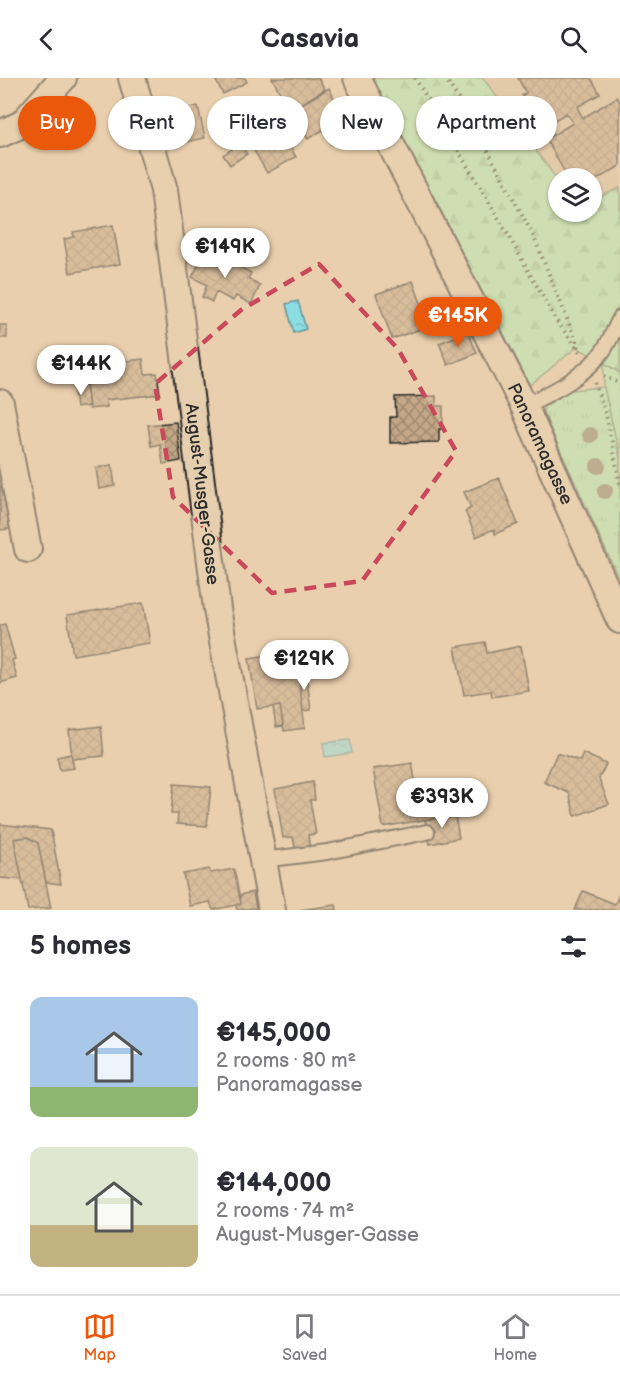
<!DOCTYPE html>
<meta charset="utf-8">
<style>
body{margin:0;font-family:"Balsamiq Sans",sans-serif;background:#f7f7f7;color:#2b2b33;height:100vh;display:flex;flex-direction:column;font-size:22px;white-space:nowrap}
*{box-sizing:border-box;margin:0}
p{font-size:20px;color:#7c7c81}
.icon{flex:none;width:33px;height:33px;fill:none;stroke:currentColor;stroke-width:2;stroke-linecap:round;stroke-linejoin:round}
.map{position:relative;height:832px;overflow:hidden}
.sheet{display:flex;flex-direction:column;background:#fff;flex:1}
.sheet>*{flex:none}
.banner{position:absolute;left:18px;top:18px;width:585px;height:54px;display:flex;gap:12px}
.tools{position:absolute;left:548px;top:90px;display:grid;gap:12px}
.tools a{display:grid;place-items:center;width:54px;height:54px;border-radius:50%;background:#fff;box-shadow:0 2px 4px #0004;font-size:30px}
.price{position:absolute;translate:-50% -51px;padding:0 14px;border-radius:21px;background:#fff;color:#222;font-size:20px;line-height:39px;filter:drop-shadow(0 2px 3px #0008)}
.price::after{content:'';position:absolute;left:50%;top:36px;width:18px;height:14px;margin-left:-9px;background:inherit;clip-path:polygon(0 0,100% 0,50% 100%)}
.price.current{background:#ea580c;color:#fff}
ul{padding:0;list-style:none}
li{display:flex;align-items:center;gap:18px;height:150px;padding:0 30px}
li span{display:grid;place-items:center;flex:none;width:168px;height:120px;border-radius:12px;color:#555}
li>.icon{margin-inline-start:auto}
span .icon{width:72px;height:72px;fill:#fffc;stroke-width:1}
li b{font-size:26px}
h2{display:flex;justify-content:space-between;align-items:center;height:72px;padding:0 30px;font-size:26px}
.pill{padding:0 21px;border-radius:27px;background:#fff;box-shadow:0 2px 4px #0004;font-size:21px;line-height:54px}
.pill.current{background:#ea580c;color:#fff}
header{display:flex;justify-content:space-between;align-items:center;height:78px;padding:0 30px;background:#fff;font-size:27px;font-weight:800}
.dock{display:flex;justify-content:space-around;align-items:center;height:84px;border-top:2px solid #e1e1e2;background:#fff;font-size:16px;color:#7c7c81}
.dock a{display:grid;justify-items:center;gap:3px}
.dock .current{color:#ea580c}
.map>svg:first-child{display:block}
.built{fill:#dac09f}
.grass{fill:url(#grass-tufts);stroke:#6d8e72;stroke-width:1.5}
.forest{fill:url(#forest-firs);stroke:#6d8e72;stroke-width:1.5}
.green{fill:#aff0b8;stroke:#6d8e72;stroke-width:1.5}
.water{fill:url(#water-ripples);stroke:#669699;stroke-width:1.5}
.building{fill:url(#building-cross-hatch);stroke:#2b2b2b;stroke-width:1.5}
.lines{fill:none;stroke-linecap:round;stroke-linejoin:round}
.lane-casing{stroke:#2b2b2b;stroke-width:18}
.street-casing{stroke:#2b2b2b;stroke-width:30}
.path{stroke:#2b2b2b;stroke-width:4;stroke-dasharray:1.5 4.5;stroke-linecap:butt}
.lane{stroke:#e6cfaf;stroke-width:14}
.street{stroke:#e6cfaf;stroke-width:26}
.tree{fill:#88806d}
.marked{fill:none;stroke:#c94859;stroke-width:4.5;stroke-dasharray:12 8;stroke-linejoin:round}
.labels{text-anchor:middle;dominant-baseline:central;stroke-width:4.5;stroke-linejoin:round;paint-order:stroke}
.street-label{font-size:18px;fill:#2b2b2b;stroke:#e6cfaf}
</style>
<header><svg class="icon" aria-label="back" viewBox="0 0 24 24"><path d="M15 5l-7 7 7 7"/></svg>Casavia<svg class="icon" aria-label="search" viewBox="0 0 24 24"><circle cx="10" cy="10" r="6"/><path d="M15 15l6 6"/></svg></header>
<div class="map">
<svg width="620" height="832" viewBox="0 0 620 832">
<defs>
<pattern id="grass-tufts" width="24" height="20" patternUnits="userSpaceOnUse" patternTransform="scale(1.5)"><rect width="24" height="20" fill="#aff0b8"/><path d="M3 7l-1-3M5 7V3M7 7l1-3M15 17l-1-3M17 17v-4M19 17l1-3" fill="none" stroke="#97ce9e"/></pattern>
<pattern id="forest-firs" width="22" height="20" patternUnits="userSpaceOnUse" patternTransform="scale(1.5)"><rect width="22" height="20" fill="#aff0b8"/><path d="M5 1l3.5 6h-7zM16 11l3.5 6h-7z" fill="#97ce9e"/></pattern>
<pattern id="water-ripples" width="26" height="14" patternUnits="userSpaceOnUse" patternTransform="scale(1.5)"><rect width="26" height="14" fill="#8ddee3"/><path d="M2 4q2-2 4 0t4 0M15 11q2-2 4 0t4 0" fill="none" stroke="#7abfc3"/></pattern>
<pattern id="building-cross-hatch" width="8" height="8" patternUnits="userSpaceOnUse" patternTransform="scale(1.5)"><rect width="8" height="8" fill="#c3a786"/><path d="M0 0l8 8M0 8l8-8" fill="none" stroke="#9f886e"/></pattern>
</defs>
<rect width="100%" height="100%" fill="#e9cfad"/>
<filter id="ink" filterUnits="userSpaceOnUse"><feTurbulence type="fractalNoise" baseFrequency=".0167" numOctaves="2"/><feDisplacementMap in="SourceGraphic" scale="12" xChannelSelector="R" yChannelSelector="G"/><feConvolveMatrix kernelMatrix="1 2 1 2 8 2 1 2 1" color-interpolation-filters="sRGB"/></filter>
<g filter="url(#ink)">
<path class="built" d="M483,0H620V110L591,123V100H558V103Z"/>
<path class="grass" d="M604,309L620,379V503L543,334L544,329L571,312Z"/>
<path class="forest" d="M373,0H483L558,103V134H591V123L620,110V295L577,269L530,307Z"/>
<path class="green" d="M604,285L620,295V379L604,309Z"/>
<path class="water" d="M298,223L306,251L294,255L286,226Z
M350,662L352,675L325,679L323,665Z"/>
<path class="building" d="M222,0H245L247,4L223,16L216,3Z
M272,0H318L325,11L290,33Z
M518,0H591L600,16L577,29L583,40L617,19L620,24V88L591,105V100H568L546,61L573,45L566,35L542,50L522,17L526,15Z
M329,10L337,26L347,21L362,49L331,66L323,52L308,61L290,33Z
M266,26L271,36L281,30L284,37L290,33L302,54L287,63L296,79L267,95L237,43Z
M198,28L205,60L172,67L165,34Z
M239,56L247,69L244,72L247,76L230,87L223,77L232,71L227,64Z
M113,147L120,186L70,195L64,161L74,159L73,154Z
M207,172L251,195L248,201L260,208L251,226L236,218L233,223L216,214L212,224L202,219L207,207L192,199Z
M413,203L429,248L392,261L376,216Z
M0,247H7V260H0Z
M468,254L477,275L448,287L439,265Z
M143,281L145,296L157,295L160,316L106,322L107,329L89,331L86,306L93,305L91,287Z
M86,306L89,328L76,330L73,307Z
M436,318V328H443V351H439V364L390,365V339H396L395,319Z
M176,344L181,383L163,386L160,366L151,368L148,347Z
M112,387L115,408L99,411L96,390Z
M499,400L518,446L495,456L494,451L476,459L465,433L471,430L464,414Z
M0,408H5L10,451L0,452Z
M143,525L150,565L73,577L67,537Z
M5,546L15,581L12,582L17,600L0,605V547Z
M485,564L487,575L521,568L529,613L492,619L491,613L464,617L455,569Z
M269,577L272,598L298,595L305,650L284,653L280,628L257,631L249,580Z
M306,594L311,632L303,633L298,595Z
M280,628L283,648L276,649L273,629Z
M101,648L104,678L72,681L69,652Z
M557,675L580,683L583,675L606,686L599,701L609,726L575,738L569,715L544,704Z
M71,676L74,690L60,692L57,679Z
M412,685L416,707L435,704L442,739L383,749L373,691Z
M313,704L315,722H310L316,756L308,757L310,772L296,775L293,759L283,760L275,711Z
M174,706L211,709L207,748L177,746L178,736H171Z
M455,737L459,760L430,766L425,742Z
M0,746L51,752L61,806L46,804L38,765L28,759L14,761L22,802L0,800Z
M28,759L38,765L51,830L28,832L14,761Z
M209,791L211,795L234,791L241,826L213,832L210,824L190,828L183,796Z
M583,813L615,826L620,814V832H575Z
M253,814L256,830L237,832L236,827L241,826L240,817Z
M336,827L337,832H299Z"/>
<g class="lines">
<defs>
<path id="lane" d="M524,328C551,315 588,297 605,270C611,260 615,250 620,240
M263,782L327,774L427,754"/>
<path id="street" d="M132,0L164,112L217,531L272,832
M357,0L524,328L620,542
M0,56L22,46L63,0
M0,325L28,471"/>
</defs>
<use href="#lane" class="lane-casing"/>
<use href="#street" class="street-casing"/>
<path class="path" d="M415,0L495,134L556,242L580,274
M445,0L468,36L534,159L579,270
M604,298L620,306
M595,305L608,344L620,406"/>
<use href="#lane" class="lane"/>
<use href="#street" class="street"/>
</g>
<g class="tree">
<circle cx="590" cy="357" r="8"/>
<circle cx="598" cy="388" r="8"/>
<circle cx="605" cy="413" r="8"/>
</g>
</g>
<path d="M0 0H620V832H0ZM319,186L398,271L456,373L362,503L272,515L173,419L155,306L241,232Z" fill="#e9cfad" fill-opacity=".55" fill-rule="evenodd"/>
<path class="marked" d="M319,186L398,271L456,373L362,503L272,515L173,419L155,306L241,232Z"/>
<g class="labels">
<g class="street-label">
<text transform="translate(540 366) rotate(65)">Panoramagasse</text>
<text transform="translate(202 416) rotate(83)">August-Musger-Gasse</text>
</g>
</g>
</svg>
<div class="tools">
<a><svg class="icon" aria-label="layers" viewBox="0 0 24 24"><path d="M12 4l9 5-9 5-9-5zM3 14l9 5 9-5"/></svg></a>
</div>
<b class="price" style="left:225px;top:201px">€149K</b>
<b class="price current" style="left:458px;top:270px">€145K</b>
<b class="price" style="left:81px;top:318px">€144K</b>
<b class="price" style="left:304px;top:613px">€129K</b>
<b class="price" style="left:442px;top:751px">€393K</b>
<div class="banner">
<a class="pill current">Buy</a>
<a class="pill">Rent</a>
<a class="pill">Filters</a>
<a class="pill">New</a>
<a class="pill">Apartment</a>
</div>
</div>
<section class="sheet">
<h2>5 homes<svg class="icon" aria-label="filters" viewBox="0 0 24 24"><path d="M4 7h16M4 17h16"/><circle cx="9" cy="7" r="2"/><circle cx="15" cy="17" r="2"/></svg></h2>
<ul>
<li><span style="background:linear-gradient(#a9c7e8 75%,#8fb573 0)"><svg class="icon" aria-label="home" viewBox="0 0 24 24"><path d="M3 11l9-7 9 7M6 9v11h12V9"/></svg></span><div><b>€145,000</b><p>2 rooms · 80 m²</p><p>Panoramagasse</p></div></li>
<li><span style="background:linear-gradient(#dfe7d0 65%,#c2b280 0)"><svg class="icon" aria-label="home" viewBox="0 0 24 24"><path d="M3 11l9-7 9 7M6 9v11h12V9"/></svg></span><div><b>€144,000</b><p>2 rooms · 74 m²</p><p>August-Musger-Gasse</p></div></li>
</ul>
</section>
<nav class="dock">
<a class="current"><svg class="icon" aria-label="map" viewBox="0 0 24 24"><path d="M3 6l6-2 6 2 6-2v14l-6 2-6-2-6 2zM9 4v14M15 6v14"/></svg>Map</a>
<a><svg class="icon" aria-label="saved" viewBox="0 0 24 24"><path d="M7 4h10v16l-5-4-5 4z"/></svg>Saved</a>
<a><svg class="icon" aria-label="home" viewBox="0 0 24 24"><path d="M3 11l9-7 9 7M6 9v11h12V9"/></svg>Home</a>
</nav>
